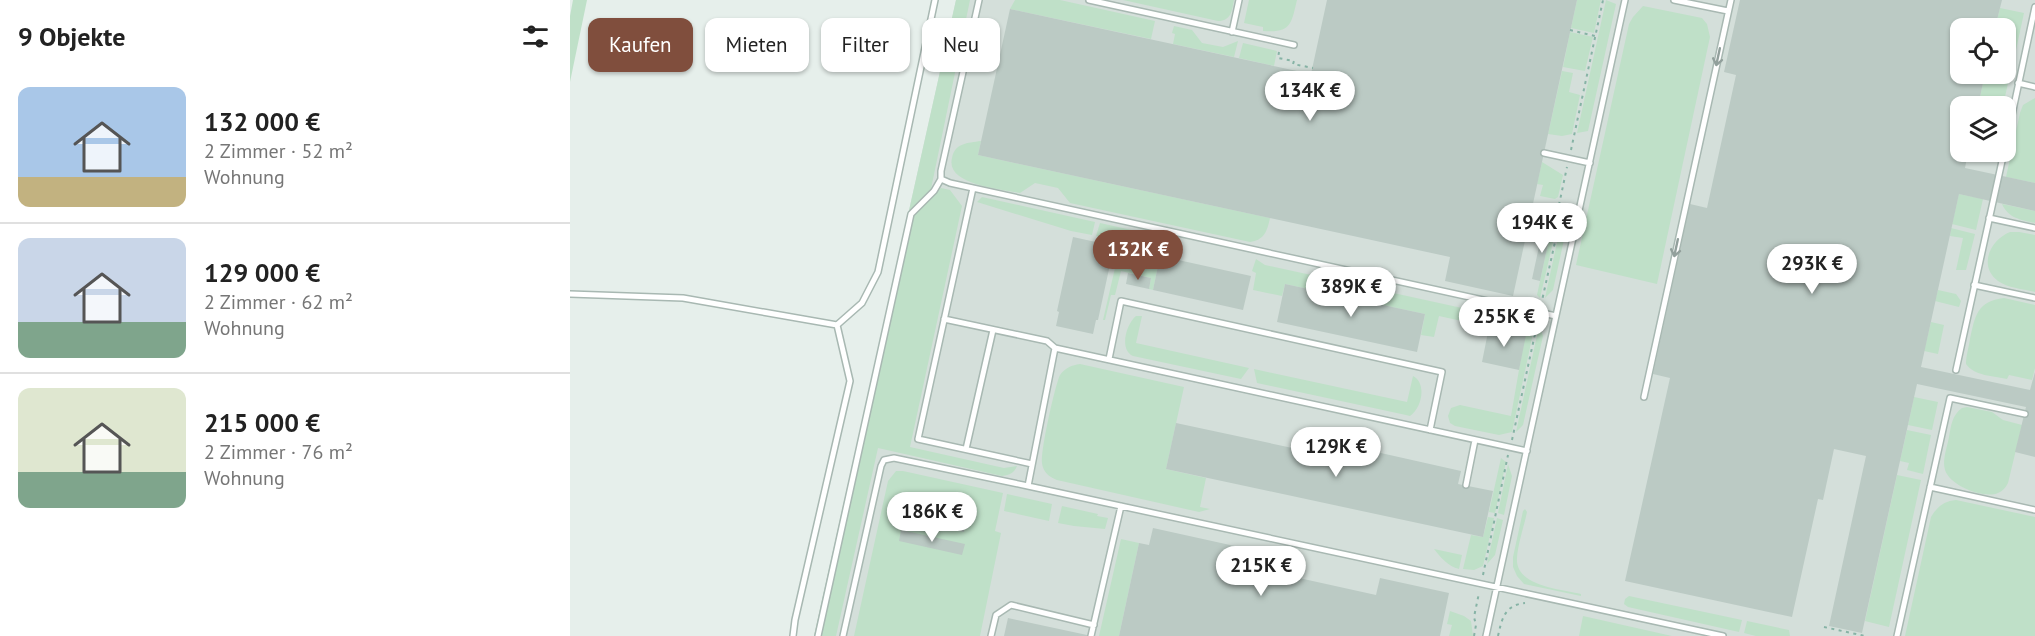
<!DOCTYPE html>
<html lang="de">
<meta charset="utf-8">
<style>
body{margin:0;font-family:"PT Sans",sans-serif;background:#f6f6f6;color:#222;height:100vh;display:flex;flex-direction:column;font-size:22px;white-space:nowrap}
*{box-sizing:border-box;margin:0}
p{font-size:20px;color:#767676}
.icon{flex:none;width:33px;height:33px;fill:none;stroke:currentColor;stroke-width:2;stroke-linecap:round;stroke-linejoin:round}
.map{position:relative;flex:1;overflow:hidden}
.sheet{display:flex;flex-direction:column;background:#fff;width:570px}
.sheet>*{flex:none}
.guide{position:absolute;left:18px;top:18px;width:570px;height:54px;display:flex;gap:12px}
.tools{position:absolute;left:1380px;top:18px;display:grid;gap:12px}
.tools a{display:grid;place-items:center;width:66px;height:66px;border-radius:12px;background:#fff;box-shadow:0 2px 4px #0004;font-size:30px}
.price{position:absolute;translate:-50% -51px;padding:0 14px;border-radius:21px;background:#fff;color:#222;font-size:20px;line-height:39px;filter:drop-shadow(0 2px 3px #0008)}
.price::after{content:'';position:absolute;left:50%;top:36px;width:18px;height:14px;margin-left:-9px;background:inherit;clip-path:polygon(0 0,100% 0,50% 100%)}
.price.selected{background:#804e3d;color:#fff}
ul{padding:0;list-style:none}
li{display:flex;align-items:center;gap:18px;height:150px;padding:0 18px}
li+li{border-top:2px solid #e0e0e0}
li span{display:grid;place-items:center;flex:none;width:168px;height:120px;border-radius:12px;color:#555}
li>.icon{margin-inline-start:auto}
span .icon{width:72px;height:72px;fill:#fffc;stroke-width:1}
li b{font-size:26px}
h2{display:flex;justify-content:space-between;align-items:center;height:72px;padding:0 18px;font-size:26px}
.pill{padding:0 21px;border-radius:12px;background:#fff;box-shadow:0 2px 4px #0004;font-size:21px;line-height:54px}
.pill.selected{background:#804e3d;color:#fff}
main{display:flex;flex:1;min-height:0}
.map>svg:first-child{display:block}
.built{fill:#d4dfda;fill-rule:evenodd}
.green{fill:#bfe0c8}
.building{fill:#bbcac4}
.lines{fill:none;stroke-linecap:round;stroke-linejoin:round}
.service-casing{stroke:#a8b8b2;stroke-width:8}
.path{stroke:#86b3a5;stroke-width:2;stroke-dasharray:3 4.5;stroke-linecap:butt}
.service{stroke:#fff;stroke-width:5}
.oneway{stroke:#92a09c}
</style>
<main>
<section class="sheet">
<h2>9 Objekte<svg class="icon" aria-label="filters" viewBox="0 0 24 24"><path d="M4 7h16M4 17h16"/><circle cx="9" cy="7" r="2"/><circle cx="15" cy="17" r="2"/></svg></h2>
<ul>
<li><span style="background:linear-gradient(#a9c7e8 75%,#c2b280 0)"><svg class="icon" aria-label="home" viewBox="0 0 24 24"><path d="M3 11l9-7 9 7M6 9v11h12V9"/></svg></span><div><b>132 000 €</b><p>2 Zimmer · 52 m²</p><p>Wohnung</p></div></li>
<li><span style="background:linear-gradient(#c9d6e8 70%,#7fa58c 0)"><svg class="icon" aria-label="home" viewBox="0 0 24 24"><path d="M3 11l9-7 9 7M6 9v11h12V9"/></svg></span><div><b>129 000 €</b><p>2 Zimmer · 62 m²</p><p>Wohnung</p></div></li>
<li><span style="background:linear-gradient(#dfe7d0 70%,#7fa58c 0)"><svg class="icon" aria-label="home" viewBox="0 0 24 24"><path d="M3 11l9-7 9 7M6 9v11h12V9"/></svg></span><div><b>215 000 €</b><p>2 Zimmer · 76 m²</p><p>Wohnung</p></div></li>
</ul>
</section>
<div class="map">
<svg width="1465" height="636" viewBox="0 0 1465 636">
<rect width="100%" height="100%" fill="#e6efeb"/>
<path class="built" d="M386,0H1465V636H244ZM1390,28H1436V74H1390ZM1390,106H1436V152H1390Z"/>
<path class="green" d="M3,0H17L0,82V16Z
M386,0H400L361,189L347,203L349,206L371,188L380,190L392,206L340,447L434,468L447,466C444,473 440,475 432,476L308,448L266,636H244Z
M445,0H490L585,21L581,39L440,9Z
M553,0H664C662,11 661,21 648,21Z
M679,0H727C721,25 721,33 693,31V27L674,23Z
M1007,0H1031L1024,33L1001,28Z
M1036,0L1046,4L1018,131L1007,133Z
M1073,6L1132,18L1137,24L1140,37L1087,284L1006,265L1059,24L1063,17Z
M1430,8L1454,13L1446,50L1436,49V28H1425Z
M604,26L622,30L632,43L653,47L668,41L664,57L603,44L605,34L602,33Z
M1000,32L1023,37L1015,71L993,67Z
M673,43L707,51L704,66L669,58Z
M1439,63L1442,65L1433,106H1408L1415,74H1436Z
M992,71L1003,73L999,92L1010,95L1002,134L992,136L978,134Z
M1465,98V183L1436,177L1450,113L1453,105Z
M411,141L408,155L700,218C697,232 694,240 680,242L500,203L488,188L465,183L450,193C432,189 375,185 382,158C385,143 397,143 411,141Z
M972,162L993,175L988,197L985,199L970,196L973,185L967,184Z
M1389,194L1413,199L1406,230L1382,224Z
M412,197L525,222L522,235L501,231L407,202Z
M1432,204L1465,211V223C1451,220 1438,218 1432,204Z
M988,220L997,226L983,290L975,298L989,233Z
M530,223L598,238L594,257L590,256L583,290L579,289L581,278L551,271L545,295H541L535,320H533L551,242L526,236Z
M983,226L985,234L970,298L967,295L981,230Z
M1381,228L1405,234L1396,270H1386L1393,238L1380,236Z
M1440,232H1449L1465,235V292C1453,289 1438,288 1428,281C1408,266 1420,240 1440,232Z
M686,259L695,265L965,324L942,432L929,435L885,426L880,423L878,416L881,408L890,405L941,416L955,335L869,316L864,337L851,335L855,314L715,284L712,296L683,290L686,273L682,271Z
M1368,290L1386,294L1391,301L1389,307L1365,301Z
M1434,298L1465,305V368L1462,380L1439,375L1437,379C1424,376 1404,376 1396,364C1396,355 1399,347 1400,339C1405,316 1407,301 1434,298Z
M566,316H572L566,343L679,368L671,379L563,356C549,350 556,324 566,316Z
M1361,322L1374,325L1368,354L1354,351Z
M969,326L973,336L953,425L946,432Z
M510,364L614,387L596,469L636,478L630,507L640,509L629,512L487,480C479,477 473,472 472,463C470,453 485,385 490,375C495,368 502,365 510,364Z
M684,369L837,402L843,376C857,383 852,408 840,416L836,415L687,383Z
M1344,397L1368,402L1362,430L1338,425Z
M1397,407L1422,412L1433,420L1452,425L1438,483C1436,487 1433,491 1428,493C1414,499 1380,486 1375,470C1372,460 1377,448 1379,437C1381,426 1382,415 1392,408Z
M1337,430L1361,435L1353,474L1337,470L1339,463L1330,461Z
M931,458L936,462L925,513L919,512Z
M938,464L942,476L934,515L928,513Z
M326,471H333L433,493L425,531L431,533L410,636H284L318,481Z
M1327,475L1351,480L1319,627L1295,621Z
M437,494L482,504L479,521L434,511Z
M1386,500L1465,517V636H1335L1361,517C1367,507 1374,501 1386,500Z
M492,506L528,514L527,516L538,518L535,529L504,526L488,523Z
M955,509L957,512C954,527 948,543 947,558C945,586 990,589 1011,594V596L954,584L947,576L943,567V557L953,511Z
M918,517L924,518L913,566L904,570L893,569L901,535L913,537Z
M927,518L933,520L925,555L917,564Z
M551,539L569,543L549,636H529Z
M864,549L892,555L889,569C878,566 871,558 864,549Z
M1059,596L1172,620L1169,632L1058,607L1054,604L1055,599Z
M880,611L894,616L901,621L903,636H879L882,625L877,624Z
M1013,616L1102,636H1009Z
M1177,621L1219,630L1220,636H1186L1174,633Z"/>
<path class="building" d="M757,0H1007L943,296L875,281L880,257L408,155L440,9L741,74Z
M1170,0H1432L1425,28H1390V74H1415L1408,106H1390V152H1398L1395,168L1465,183V211L1389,194L1351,367L1460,390L1465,372V457L1445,452L1456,407L1347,384L1292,633L1259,626L1296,456L1264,449L1253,500L1248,499L1222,617L1055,581L1100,378L1083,374L1120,204L1137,208L1166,75L1154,72Z
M973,228L981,230L970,281L962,279Z
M503,237L544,246L528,320H526L523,334L486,326L489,312L487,311Z
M590,256L681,276L673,310L583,290Z
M558,273L581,278L579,289L556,284Z
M715,284L855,314L847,352L707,322Z
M919,327L956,335L949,370L912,362Z
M606,423L741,452L744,438L891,471L888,484L923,491L913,537L596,469Z
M351,495L393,504L391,515L397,517L394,532L340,521L343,505L349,507Z
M583,528L710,556L706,573L729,578L806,595L810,578L879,593L870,636H549L569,543L579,545Z
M331,530L395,544L392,555L329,541Z
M438,618L517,635V636H434Z"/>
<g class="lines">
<defs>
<path id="service" d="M409,0L371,171V179L380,183L986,316
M519,0L724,45
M1104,0L1158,11
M662,32L669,0
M1448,83L1465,87
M1436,143L1465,7
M974,153L1020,163
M403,188L348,439L462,464
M962,209L1007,219
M1419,218L1465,228
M1404,285L1465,298
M0,294L113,298L267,325L292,303L308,272L365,0
M374,319L477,341L485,348
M539,359L551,301L872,372L860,430
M1386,370L1434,152
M1074,397L1161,0
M396,449L423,330
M957,451L485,348L458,486L1153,636
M896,485L905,440
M1360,487L1465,510
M223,636L225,620L280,381L267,325
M248,636L341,214L364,191L371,179
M273,636L311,466L314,460L324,458L458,486
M421,636L426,615L441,605L524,625
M521,636L551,506
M916,636L1055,0
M1327,636L1380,398L1455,414"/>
</defs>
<use href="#service" class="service-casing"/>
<path class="path" d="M1000,30L1025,36
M709,52L708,58L724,61L723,64L743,68
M1001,150L1033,0
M989,205L997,167
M971,305L987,233L986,223
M942,440L968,320
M913,575L938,455
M1254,627L1295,636
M904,636L906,625L904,617L909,593
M928,636C932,618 935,605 955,603"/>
<use href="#service" class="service"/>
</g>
<defs><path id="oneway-shaft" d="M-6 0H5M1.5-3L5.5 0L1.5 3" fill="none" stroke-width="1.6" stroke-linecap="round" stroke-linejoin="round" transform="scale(1.5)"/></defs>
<g class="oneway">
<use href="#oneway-shaft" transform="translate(1148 57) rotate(102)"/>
<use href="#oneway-shaft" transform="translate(1106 248) rotate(102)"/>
</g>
</svg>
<div class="tools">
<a><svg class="icon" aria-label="locate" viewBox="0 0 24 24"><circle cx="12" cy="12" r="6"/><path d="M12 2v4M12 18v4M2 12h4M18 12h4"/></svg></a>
<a><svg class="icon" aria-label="layers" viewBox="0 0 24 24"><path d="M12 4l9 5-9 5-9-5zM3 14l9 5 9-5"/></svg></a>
</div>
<b class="price" style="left:740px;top:122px">134K €</b>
<b class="price" style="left:972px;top:254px">194K €</b>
<b class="price selected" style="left:568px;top:281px">132K €</b>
<b class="price" style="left:1242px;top:295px">293K €</b>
<b class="price" style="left:781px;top:318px">389K €</b>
<b class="price" style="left:934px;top:348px">255K €</b>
<b class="price" style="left:766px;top:478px">129K €</b>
<b class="price" style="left:362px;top:543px">186K €</b>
<b class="price" style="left:691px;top:597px">215K €</b>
<div class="guide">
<a class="pill selected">Kaufen</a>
<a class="pill">Mieten</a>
<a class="pill">Filter</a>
<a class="pill">Neu</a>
</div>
</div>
</main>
